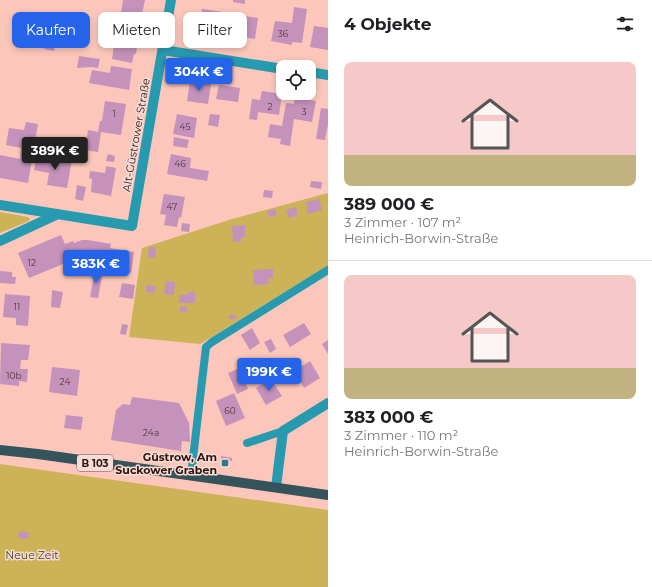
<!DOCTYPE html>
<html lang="de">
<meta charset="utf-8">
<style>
body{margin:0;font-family:Montserrat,sans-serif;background:#f2f2f2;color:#202124;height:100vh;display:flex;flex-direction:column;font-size:15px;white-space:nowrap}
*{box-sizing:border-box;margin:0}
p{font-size:13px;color:#757577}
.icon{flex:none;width:22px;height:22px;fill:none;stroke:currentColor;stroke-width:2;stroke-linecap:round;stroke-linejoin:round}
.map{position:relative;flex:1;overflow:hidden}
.details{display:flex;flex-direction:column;background:#fff;width:324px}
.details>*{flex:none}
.hud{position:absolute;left:12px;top:12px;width:256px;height:36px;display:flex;gap:8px}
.controls{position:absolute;left:276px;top:60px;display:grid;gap:8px}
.controls a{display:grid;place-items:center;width:40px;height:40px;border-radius:8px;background:#fff;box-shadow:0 2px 6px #0003;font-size:20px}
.price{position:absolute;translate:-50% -34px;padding:0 9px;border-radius:4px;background:#2563eb;color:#fff;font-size:13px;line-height:26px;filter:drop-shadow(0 1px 2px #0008)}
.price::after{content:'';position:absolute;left:50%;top:24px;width:12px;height:9px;margin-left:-6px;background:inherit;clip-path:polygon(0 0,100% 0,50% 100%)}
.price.selected{background:#222;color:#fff}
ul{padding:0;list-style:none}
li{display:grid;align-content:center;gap:8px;height:212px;padding:0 16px}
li+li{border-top:1px solid #e0e0e0}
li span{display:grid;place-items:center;height:124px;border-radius:8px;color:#555}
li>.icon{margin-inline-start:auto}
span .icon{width:72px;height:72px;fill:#fffc;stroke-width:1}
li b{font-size:17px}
h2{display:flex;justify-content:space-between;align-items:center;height:48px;padding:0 16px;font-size:17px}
.pill{padding:0 14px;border-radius:8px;background:#fff;box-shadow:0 2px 6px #0003;font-size:14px;line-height:36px}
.pill.selected{background:#2563eb;color:#fff}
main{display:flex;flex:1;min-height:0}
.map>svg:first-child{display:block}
.green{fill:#cdb358}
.building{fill:#c492ba}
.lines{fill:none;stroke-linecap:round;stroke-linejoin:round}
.service{stroke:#289ab0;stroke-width:8}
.minor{stroke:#289ab0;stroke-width:10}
.primary{stroke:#34535a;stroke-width:10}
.poi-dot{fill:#327785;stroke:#f7dbd5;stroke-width:1.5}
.labels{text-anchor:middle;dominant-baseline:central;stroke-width:3;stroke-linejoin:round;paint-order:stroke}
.number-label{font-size:9px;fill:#52343a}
.shield{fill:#f7dbd5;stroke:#69504a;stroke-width:1}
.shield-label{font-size:10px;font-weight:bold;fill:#2c140f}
.street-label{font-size:11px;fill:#2c140f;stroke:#f7dbd5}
.poi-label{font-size:11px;font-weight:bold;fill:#2c140f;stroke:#f7dbd5;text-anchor:end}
.park-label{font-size:11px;fill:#453e26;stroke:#f7dbd5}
</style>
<main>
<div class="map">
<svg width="328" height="587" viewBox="0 0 328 587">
<rect width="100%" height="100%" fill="#fcc7ba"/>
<path class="green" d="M328,193V266L200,344L129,337L142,248L232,219Z
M0,212L28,217L30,219L29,221L0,233Z
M0,464L328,510V587H0Z"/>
<path class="building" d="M123,0H145L139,28L119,25Z
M233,0H245V4L233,2Z
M294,7L307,9L302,43L292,42V45L271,41L275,21L292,23Z
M202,9L231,13L227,34L199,30Z
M238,15L258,18L255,39L229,35L231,22L236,23Z
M314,26L328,28V50L310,47Z
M116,31L139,34L136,54H134L132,63L112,59Z
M45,41L56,43L54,51L44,49Z
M79,56L100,59L98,68L91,67L77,68Z
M111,66L132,69L129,90L89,83L92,70L110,73Z
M190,80L211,84L208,104L187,101Z
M219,85L240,88L238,102L216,99Z
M262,91L282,94L279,115L258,112L257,120L249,119L252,99L260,100Z
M295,98L316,101L312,122L294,119L290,146L280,144L281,139L268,137L270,124L282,126L286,103L294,104Z
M105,101L126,104L121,135L101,132L98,152L85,150L88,130L98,132L100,121H102Z
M321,108L328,109V124L325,140L316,139Z
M177,114L197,118L194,138L173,134Z
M210,114L220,115L218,127L208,125Z
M26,122L38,124L28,183L0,178V155L20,159L21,148L6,145L9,128L24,130Z
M174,137L189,140L187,148L173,146Z
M108,154L115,156L114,162L106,161Z
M171,154L191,158L190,168L209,171L207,181L167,174Z
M37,156L51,158V162L60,164L61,157L72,159L67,188L47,185L49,173L34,170Z
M106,166L116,168L111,196L91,192L92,179L89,178L90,171L105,173Z
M311,181L322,182L321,189L310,187Z
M77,185L86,187L83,201L75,199Z
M264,190L273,191L272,198L263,197Z
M164,194L185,197L181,218L179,217L177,227L164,225L166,215L160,214Z
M319,199L322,210L308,214L306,202Z
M296,207L298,215L289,218L286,210Z
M275,209L277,215L269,217L267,211Z
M182,223L190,224L189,232L181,231Z
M245,225V237H241V242H233L232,226Z
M61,235L65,244L73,241L74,243L82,240H88L111,244L110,248L134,252L131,273L106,269L107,267L97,265V262L84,260L85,258L80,257L29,278L18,253Z
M149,247H156L155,258L148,257Z
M273,269V278H268L269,284L254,285L253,270Z
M95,270L103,271L98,298L90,297Z
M0,271L12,272V277H16L15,284L0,283Z
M166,281L175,282L174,295L164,294Z
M122,283L135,285L133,299L119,297Z
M146,285L155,286V293L146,292Z
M52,290L63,292L60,308L51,307Z
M188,292H195V303H179V295H188Z
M5,294L30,296L28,326L16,325V318L3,317Z
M180,307H187V312H180Z
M229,315H236V319H229Z
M304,323L311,334L290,347L283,335Z
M122,324L128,325L126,335L120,334Z
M252,328L260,343L250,350L241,335Z
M271,339L276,349L270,353L264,342Z
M328,340V354L322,344Z
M1,343L30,345L28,360H21L20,369H28L27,382L19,381V386L0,384Z
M310,361L320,378L304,388L294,371Z
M52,367L80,370L77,396L49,392Z
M240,368L248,389L237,394L228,373Z
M271,379L282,396L266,405L256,388Z
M234,393L245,418L226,426L216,401Z
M132,397L179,403L189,423L190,442L182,441L181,451L111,440L116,410L123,404L130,405Z
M66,415L83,417L81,430L64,428Z
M221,456L232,458V461L221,460Z
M19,531L29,533L28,539L18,538Z"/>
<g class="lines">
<path class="service" d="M247,443L283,431
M191,475L206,347L212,342L328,270"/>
<path class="minor" d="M163,50L283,69
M309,72L328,75
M0,205L132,226L171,0
M0,241L58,214
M276,487L283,431L328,403"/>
<path class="primary" d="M0,450L38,454L328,495"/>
</g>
<rect class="poi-dot" x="221" y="459" width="8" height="8" rx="2"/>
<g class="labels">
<g class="number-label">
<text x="283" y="33">36</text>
<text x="270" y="106">2</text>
<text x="304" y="111">3</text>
<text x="114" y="113">1</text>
<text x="185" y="126">45</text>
<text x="180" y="163">46</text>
<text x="172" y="206">47</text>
<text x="32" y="262">12</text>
<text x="17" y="306">11</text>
<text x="14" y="375">10b</text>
<text x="65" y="381">24</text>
<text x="230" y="410">60</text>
<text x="151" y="432">24a</text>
</g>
<rect class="shield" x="77" y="455" width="36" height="16" rx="3"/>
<g class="shield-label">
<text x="95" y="463">B 103</text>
</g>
<g class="street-label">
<text transform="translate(136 135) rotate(-80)">Alt-Güstrower Straße</text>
</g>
<g class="poi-label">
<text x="217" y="457">Güstrow, Am<tspan x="217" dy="13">Suckower Graben</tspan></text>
</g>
<g class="park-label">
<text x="32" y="555">Neue Zeit</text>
</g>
</g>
</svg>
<div class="controls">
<a><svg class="icon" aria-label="locate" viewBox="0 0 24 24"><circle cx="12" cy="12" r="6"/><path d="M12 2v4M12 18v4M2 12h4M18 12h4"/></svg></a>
</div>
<b class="price" style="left:199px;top:92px">304K €</b>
<b class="price selected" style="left:55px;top:171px">389K €</b>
<b class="price" style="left:96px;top:284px">383K €</b>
<b class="price" style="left:269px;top:392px">199K €</b>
<div class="hud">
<a class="pill selected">Kaufen</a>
<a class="pill">Mieten</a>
<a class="pill">Filter</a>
</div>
</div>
<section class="details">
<h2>4 Objekte<svg class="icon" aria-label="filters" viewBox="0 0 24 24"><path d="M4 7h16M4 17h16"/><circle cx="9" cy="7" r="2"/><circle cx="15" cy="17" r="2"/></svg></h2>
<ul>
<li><span style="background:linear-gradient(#f6c9c9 75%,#c2b280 0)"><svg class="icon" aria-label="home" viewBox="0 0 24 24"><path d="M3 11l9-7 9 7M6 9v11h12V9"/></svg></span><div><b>389 000 €</b><p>3 Zimmer · 107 m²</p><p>Heinrich-Borwin-Straße</p></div></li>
<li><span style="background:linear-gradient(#f6c9c9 75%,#c2b280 0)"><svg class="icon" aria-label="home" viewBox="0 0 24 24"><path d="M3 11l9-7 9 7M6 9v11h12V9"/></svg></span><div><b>383 000 €</b><p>3 Zimmer · 110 m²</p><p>Heinrich-Borwin-Straße</p></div></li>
</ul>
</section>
</main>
